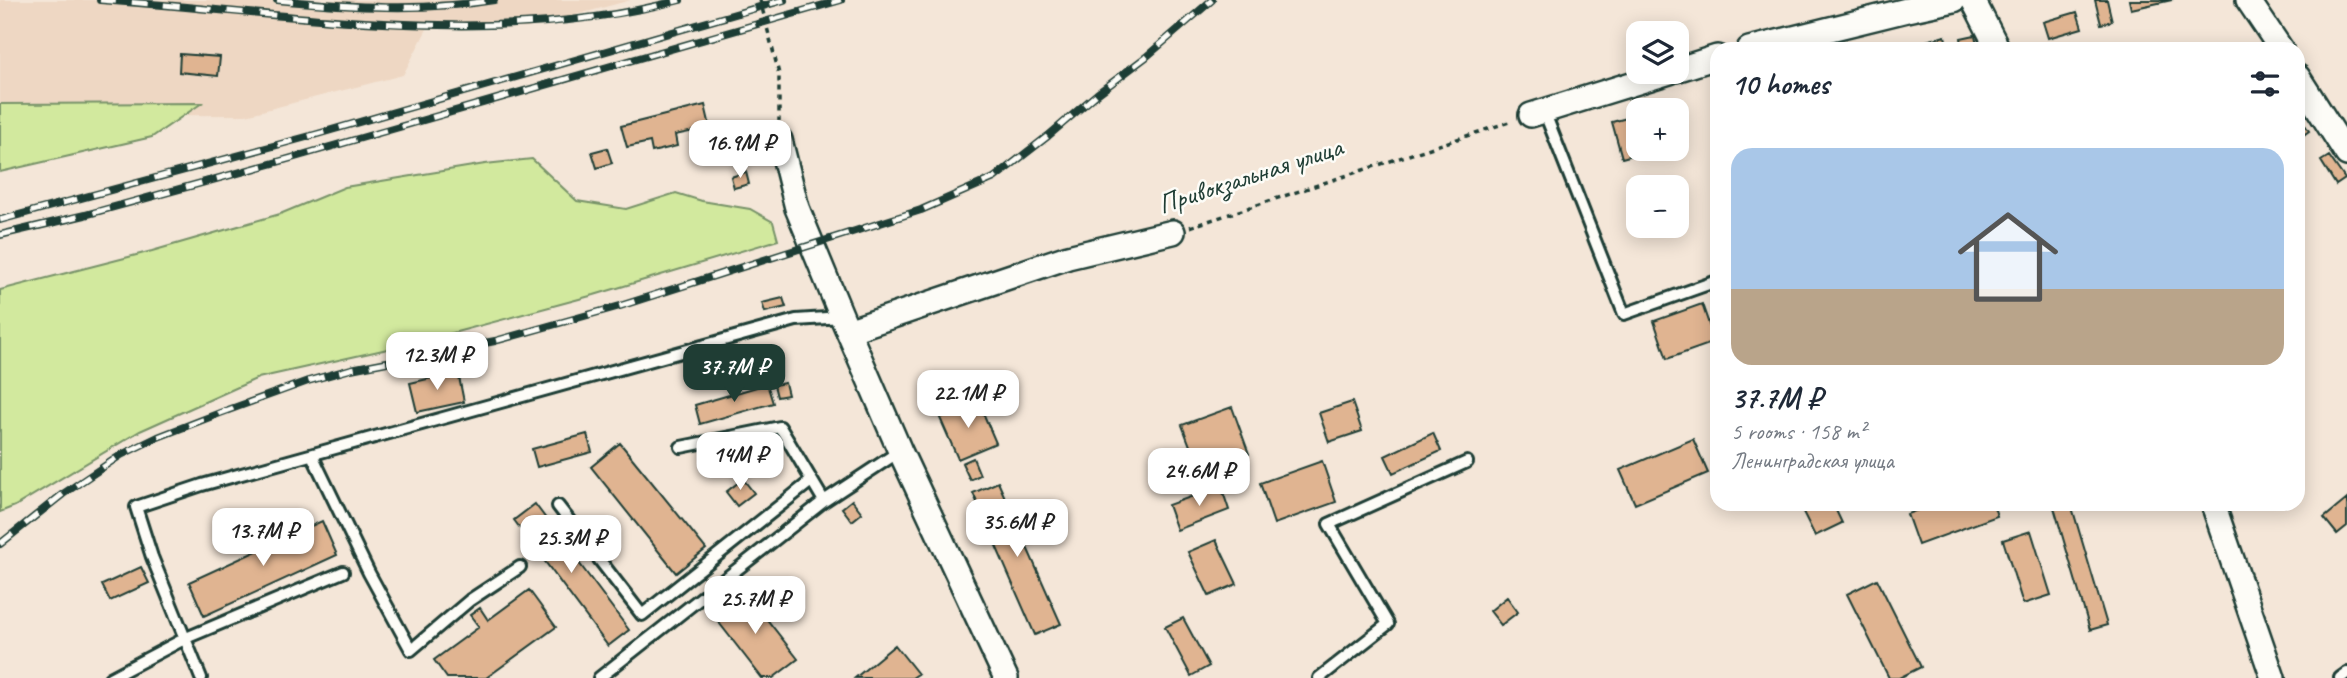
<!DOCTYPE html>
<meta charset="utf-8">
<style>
body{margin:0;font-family:Caveat,sans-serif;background:#f6f6f7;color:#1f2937;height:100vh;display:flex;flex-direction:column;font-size:26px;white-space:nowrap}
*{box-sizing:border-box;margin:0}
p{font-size:23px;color:#747a83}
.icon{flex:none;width:38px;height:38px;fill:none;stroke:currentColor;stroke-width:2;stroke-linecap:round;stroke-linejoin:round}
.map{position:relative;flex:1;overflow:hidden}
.sheet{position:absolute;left:1710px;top:42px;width:595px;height:469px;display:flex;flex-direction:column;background:#fff;border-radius:21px;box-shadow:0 4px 18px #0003}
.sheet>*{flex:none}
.controls{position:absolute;left:1626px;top:21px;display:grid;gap:14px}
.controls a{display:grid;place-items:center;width:63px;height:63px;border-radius:14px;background:#fff;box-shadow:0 4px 18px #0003;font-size:35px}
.price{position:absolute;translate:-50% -60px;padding:0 16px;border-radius:14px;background:#fff;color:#222;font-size:23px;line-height:46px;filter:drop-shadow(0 2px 4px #0008)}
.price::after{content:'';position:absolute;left:50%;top:42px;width:21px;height:16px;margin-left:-10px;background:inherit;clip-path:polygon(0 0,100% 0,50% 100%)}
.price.current{background:#1f3d34;color:#fff}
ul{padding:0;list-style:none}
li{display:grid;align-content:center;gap:14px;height:371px;padding:0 21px}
li span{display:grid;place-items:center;height:217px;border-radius:21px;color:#555}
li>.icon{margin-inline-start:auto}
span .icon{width:126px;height:126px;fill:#fffc;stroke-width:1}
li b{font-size:30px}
h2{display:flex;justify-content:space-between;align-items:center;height:84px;padding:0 21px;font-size:30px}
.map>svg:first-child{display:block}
.built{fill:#eed7c3}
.green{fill:#d2e99e;stroke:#789369;stroke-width:2}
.building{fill:#e0b491;stroke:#1f3d34;stroke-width:2}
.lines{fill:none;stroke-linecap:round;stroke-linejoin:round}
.service-casing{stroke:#1f3d34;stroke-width:16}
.minor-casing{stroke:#1f3d34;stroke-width:28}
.path{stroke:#1f3d34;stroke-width:3.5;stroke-dasharray:5 5;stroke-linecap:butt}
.service{stroke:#fdfcf7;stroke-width:10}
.minor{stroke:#fdfcf7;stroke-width:23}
.rail-casing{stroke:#1f3d34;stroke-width:8}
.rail{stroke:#fdfcf7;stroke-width:5;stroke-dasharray:16;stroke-linecap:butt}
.labels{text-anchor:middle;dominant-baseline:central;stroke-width:5;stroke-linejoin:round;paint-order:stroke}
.street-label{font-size:28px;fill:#1f3d34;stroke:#fdfcf7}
</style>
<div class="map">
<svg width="2347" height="678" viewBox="0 0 2347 678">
<rect width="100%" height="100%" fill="#f4e6d8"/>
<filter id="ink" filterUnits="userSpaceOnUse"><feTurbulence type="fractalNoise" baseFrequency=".0143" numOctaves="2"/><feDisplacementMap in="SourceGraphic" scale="14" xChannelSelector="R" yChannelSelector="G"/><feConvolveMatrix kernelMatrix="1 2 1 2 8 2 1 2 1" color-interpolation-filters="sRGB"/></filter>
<g filter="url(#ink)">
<path class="built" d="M0,0H631L528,28L427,29L403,75L246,115L0,116Z"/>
<path class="green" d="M202,103L152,137L0,172V104Z
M532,159L577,201L626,209L676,193L702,201L750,209L773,222L778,240L594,295L419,342L258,378L140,431L15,506L0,512V290L152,251L280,214L345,187L485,164Z"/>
<path class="building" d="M2095,0H2107L2112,21L2101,24Z
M2129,0H2172L2131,9Z
M2077,12L2082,28L2048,38L2043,22Z
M1975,35L1978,49H1963L1961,38Z
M1945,36L1948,49H1896Z
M180,54L220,57L218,76L179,72Z
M705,105L712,135L696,139L694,131L675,135L677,146L652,152L650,142L627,147L621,126Z
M1676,105L1686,140L1676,143V110H1655Z
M1638,115V149H1655L1622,158L1612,122Z
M2301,119L2309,131L2298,139V121Z
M607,148L612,163L597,168L592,152Z
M2329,156L2345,179L2336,185L2321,161Z
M746,172L749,184L734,188L731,177Z
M783,298L786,307L765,312L762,303Z
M1702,304L1715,342L1667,359L1654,321Z
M458,372L464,402L417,412L410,383Z
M785,383L788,395L777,397L774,385Z
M767,384L773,403L700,424L695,405Z
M978,401L996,443L958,459L940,418Z
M1352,402L1362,431L1329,442L1319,413Z
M1232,407L1249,454L1200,472L1182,425Z
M1433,433L1441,451L1393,473L1385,456Z
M587,434L592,452L537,467L532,449Z
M1693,439L1708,473L1635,504L1620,470Z
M620,443L706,549L676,573L591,467Z
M973,458L980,475L970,480L962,463Z
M1322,461L1336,502L1274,524L1260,483Z
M743,479L754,493L737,506L726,492Z
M998,482L1061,624L1035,635L973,493Z
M1221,486L1229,510L1177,530L1168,505Z
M2347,499V526L2337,534L2324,518Z
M852,500L862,513L852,521L842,508Z
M535,504L629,630L608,646L514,520Z
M1799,504H1833L1842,523L1815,536Z
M1934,504H1993L1997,516L1918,545L1907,514Z
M2053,504H2071L2107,625L2090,630Z
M322,521L337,555L204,616L189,582Z
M2031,531L2051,595L2023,604L2003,540Z
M1216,540L1237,584L1209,596L1188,552Z
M141,567L149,583L110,601L102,585Z
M1877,579L1921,667L1899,678H1889L1847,594Z
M529,590L556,627L486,678H447L434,660L479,627L470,615L480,608L488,620Z
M744,590L798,659L773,678H762L713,615Z
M1507,597L1518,612L1501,625L1490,611Z
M1183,618L1209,666L1191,676L1165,627Z
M895,645L918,674L912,678H855Z"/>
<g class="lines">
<defs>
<path id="service" d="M1544,111L1624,314L1717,281
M681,447L780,427L824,501
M312,455L369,573L411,650L470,600L520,567
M558,506L642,615L811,481
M110,678L186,638L343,572
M201,678L152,557L136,507L202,485L796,320L842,317
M599,678L824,501L900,451
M1319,678L1388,624L1329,524L1467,462
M2340,678L2347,673"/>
<path id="minor" d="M1973,0L1998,49
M2248,0L2281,49
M1749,49L1907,10L1954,0
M1676,70L1717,57
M2298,77L2347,154
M1531,115L1670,72
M780,140L797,208L842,317L900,451L1006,678
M848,331L1068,257L1173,232
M2213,504L2273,678"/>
</defs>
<use href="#service" class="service-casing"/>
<use href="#minor" class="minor-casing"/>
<path class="path" d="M760,0L779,74V121
M1190,227L1512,121"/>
<use href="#service" class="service"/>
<use href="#minor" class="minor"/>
<defs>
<path id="rail" d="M100,0C290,13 493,50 680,0
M277,0C350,7 421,12 494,0
M0,220L314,135L784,0
M0,235L85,215L274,163L841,0
M0,544L63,494L121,455L158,437L220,413L308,381L351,369L495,341L620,306L921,210L994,178L1048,136L1097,94L1146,57L1212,0"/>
</defs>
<use href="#rail" class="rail-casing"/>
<use href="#rail" class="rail"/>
</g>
</g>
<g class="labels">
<g class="street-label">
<text transform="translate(1250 175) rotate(-18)">Привокзальная улица</text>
</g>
</g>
</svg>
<div class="controls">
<a><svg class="icon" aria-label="layers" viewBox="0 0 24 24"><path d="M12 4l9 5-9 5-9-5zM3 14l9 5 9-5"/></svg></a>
<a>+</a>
<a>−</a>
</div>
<b class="price" style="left:740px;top:180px">16.9M ₽</b>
<b class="price" style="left:437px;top:392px">12.3M ₽</b>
<b class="price current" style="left:734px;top:404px">37.7M ₽</b>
<b class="price" style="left:968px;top:430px">22.1M ₽</b>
<b class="price" style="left:740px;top:492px">14M ₽</b>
<b class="price" style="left:1199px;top:508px">24.6M ₽</b>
<b class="price" style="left:1017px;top:559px">35.6M ₽</b>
<b class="price" style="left:263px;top:568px">13.7M ₽</b>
<b class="price" style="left:571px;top:575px">25.3M ₽</b>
<b class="price" style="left:755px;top:636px">25.7M ₽</b>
<section class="sheet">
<h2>10 homes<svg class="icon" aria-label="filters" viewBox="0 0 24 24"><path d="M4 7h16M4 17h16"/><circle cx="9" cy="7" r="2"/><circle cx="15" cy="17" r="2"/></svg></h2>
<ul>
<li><span style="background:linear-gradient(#a9c7e8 65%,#b9a48a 0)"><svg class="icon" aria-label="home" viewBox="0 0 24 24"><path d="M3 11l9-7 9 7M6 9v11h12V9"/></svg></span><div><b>37.7M ₽</b><p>5 rooms · 158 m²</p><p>Ленинградская улица</p></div></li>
</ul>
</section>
</div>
